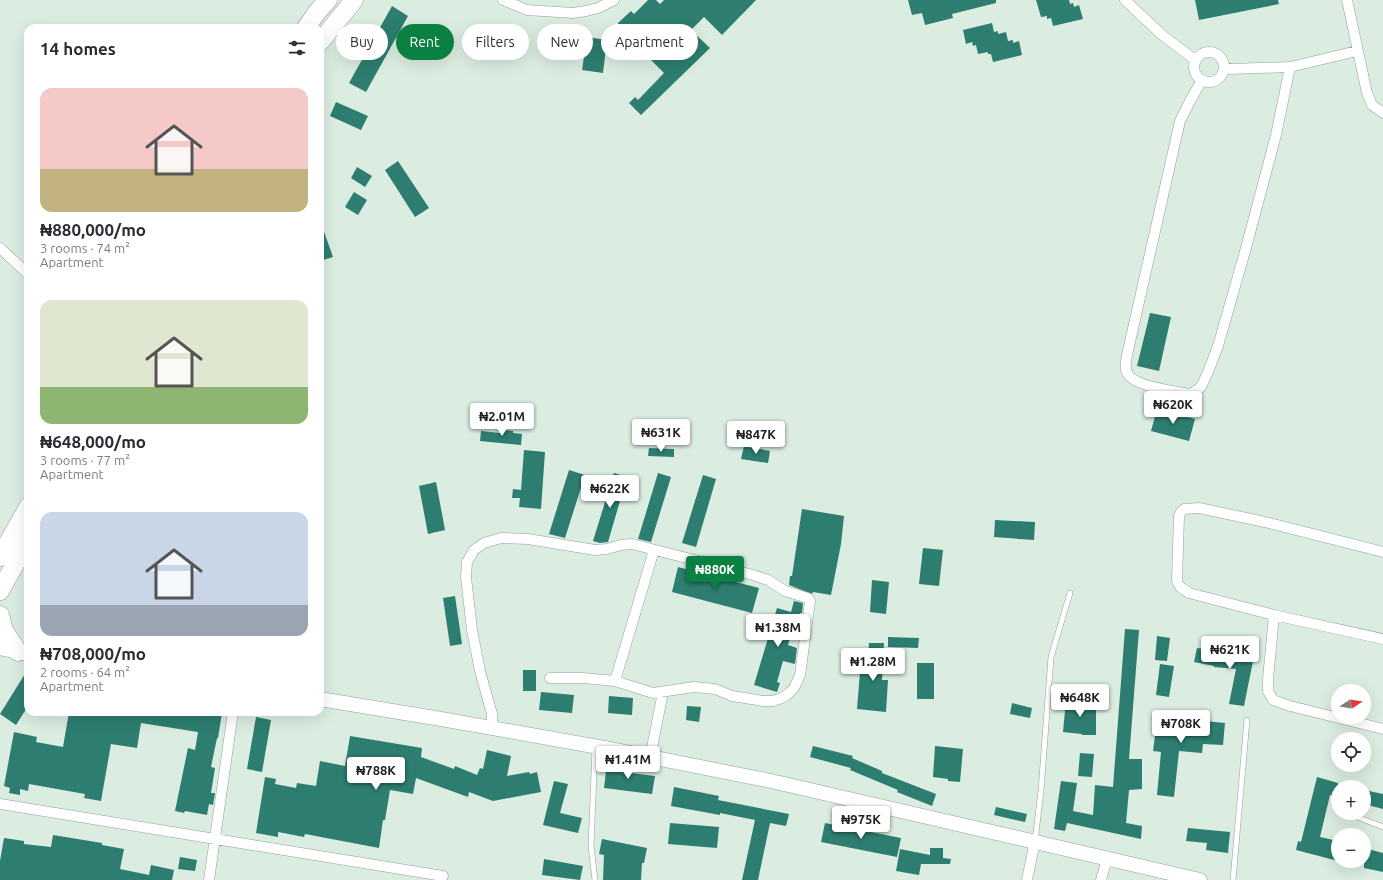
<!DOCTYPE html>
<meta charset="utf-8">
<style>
body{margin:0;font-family:Ubuntu,sans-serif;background:#f7f7f7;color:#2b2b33;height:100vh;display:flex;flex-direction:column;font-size:15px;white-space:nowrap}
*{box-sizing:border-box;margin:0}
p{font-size:13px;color:#7c7c81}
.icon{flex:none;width:22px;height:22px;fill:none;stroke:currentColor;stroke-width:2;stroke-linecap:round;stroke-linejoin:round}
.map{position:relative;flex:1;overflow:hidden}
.panel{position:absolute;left:24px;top:24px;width:300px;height:692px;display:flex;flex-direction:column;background:#fff;border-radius:12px;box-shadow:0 4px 16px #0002}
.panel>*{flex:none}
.top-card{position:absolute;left:336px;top:24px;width:380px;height:36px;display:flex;gap:8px}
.needle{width:26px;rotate:78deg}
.buttons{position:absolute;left:1331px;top:684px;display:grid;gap:8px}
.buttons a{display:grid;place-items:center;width:40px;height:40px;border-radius:50%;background:#fff;box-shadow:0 4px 16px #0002;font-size:20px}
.price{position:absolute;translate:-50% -34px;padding:0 9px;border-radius:4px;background:#fff;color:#222;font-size:13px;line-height:26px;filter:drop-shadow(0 1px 2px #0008)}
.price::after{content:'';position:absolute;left:50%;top:24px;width:12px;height:9px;margin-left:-6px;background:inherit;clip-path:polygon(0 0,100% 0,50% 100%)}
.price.active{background:#0b8043;color:#fff}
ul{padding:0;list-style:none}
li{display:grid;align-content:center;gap:8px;height:212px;padding:0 16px}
li span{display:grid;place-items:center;height:124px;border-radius:12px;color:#555}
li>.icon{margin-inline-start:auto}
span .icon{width:72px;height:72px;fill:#fffc;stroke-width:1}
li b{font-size:17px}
h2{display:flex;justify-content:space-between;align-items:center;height:48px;padding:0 16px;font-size:17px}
.chip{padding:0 14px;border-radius:18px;background:#fff;box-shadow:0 4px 16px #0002;font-size:14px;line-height:36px}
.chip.active{background:#0b8043;color:#fff}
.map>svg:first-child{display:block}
.building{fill:#2d7e70}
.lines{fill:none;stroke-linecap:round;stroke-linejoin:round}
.lane-casing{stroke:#91a196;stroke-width:6}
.street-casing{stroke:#91a196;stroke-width:11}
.secondary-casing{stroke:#91a196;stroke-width:15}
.highway-casing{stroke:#91a196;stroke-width:19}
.lane{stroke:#fff;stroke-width:5}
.street{stroke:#fff;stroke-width:10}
.secondary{stroke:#fff;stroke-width:14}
.highway{stroke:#fff;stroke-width:18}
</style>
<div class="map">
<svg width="1383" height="880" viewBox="0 0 1383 880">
<rect width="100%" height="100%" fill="#dbece1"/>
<path class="building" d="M648,0H656L660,4L664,0H756L722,35L704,17L691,30L710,48L641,115L629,103L635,97L638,100L664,73L618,27V23L631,11L634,14Z
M908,0H996V3L952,14L953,18L925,25L922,13L912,15Z
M1036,0H1069L1070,4L1073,3L1074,7L1079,5L1083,19L1053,26L1051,18L1047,19V16L1041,17Z
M1195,0H1278L1279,4L1199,20Z
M392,6L408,16L366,92L349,83Z
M992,23L994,32L998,31V34L1006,32L1008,41L1013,40V43L1019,41L1022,55L993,62L991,54H988V52L978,54L976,45L973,46L972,42L966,44L963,30Z
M587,37L607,40L603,73L582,70Z
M336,102L368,116L361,130L330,116Z
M398,161L429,208L415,217L385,170Z
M357,167L372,176L365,187L351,178Z
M354,192L367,200L358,215L345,207Z
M321,223L333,257L320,261V224Z
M1150,313L1171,317L1159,371L1137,366Z
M1157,409L1195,419L1189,441L1151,431Z
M501,430L513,431V433L522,434L521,445L480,441L481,431L500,433Z
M744,446L770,451L768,463L741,459Z
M649,448L674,449V457L648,456Z
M524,450L545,452L541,509L519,507L520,498H512L513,489L521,490Z
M569,470L585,475L565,538L549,534Z
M614,473L627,477L608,542L600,543L593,541Z
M658,473L671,477L651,542L638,539Z
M703,475L716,479L696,547L682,543Z
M436,482L445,530L428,534L419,486Z
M802,509L844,516L841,544L831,595L813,592L812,594L789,585L790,576H792Z
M995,520L1035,522L1034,540L994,537Z
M923,548L943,550L939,586L919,584Z
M678,567L759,588L752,613L672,592Z
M872,580L889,582L886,614L870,612Z
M455,596L462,644L450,646L443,598Z
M794,601L803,603L802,613H800L797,625L794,624L788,645L797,648L795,664L783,661L777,682L780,683L777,692L754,685L777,608L791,612Z
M1125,629L1139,630L1129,759H1142V789L1129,790L1126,823L1142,826L1141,839L1067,823L1065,831L1054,829L1061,781L1077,783L1073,811L1093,815L1095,785L1113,787Z
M1157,636L1170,638L1167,661L1155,660Z
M888,637L919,638L918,648L888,647Z
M869,643H884L882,680H888L886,712L857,709L860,672H867Z
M1197,648L1254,656L1244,706L1229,704L1236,669L1214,667V666L1194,662Z
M917,663H934V699H917Z
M1160,664L1174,666L1169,697L1156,695Z
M28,669V706L16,725L0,714Z
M523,670H536V691H523Z
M541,692L574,695L572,713L539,710Z
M609,696L633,698L632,715L608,713Z
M1066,700L1081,701V703H1096V735H1082V734L1063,732Z
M1012,703L1032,708L1030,718L1010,714Z
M687,706L701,707L699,722L686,720Z
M69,712H215L222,713L218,738H217L211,767L215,768L211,793H215L213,805L209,804L207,815L185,811L184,813L175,811L188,748L195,750L198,732L141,723L137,748L111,744L101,801L84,798L85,794L29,784L28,791L20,789V795L9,793L10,788L4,786L14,732L37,737L36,742L63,747Z
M1158,712L1205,718V721L1225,723L1223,745L1203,744L1202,753L1179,751L1174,797L1157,795L1161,752L1153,751Z
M256,717L271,720L262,772L247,769Z
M350,736L422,748L421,757L454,769L455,766L477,775L480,768L483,769L487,750L511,756L507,776L529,772L530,774L537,772L541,792L493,801L469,792L468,797L416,778L413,794L390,790L385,820H383L379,848L305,834L304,837L278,832V837L256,833L265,777L276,779L275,784L296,788L297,783L316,786L320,761L345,766Z
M813,746L853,756L852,758L882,771V773L936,794L932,806L897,792L898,790L850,770L851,768L810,757Z
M935,746L963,749L960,782L948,781V779L933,777Z
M1080,753L1094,754L1092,777L1078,776Z
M607,763L631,766L630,773L655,776L652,794L604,788Z
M1317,777L1338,783V797L1330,795L1320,837L1338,841V861L1296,850L1298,841L1301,842Z
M554,781L568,784L560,813L582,818L578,833L543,825Z
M674,787L719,796L718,800L789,814L786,826L770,823L758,880H742L755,820L720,813V815L671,806Z
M1364,790L1383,794V809L1364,804Z
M996,807L1027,814L1025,822L994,815Z
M670,823L719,827L717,848L668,844Z
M825,823L901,838L897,857L821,842Z
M1188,828L1230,832L1228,853L1206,850L1207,843L1186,841Z
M53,835L102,843V845L124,849L120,869L149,875L151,865L174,870L172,880H0V861L4,838L24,841V844L51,847Z
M602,839L647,848L644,863H642L641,880H603L604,855L599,854Z
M930,848H943V858L951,859L950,864H921L919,875L896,871L900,849L930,855Z
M1364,848L1383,853V872L1364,868Z
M180,857L197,860L195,871L178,869Z
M544,859L583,866L580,880L542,875Z"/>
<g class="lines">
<defs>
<path id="lane" d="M595,748L591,846L595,880
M1349,814L1383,827
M1035,841L1041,791L1051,657L1070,593
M1233,880L1247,720"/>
<path id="street" d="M503,0L527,10L573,13L586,11L598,8L614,0
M1125,0L1161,34L1195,60
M1347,0L1367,93L1372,105L1383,113
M1194 67a15 15 0 1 1 30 0a15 15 0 1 1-30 0Z
M1224,67L1231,69L1290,67L1357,51
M1202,80L1190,101L1180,121L1127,355C1126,361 1124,369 1128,374C1134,386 1177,392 1191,394L1201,387L1208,372L1218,346L1246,248L1276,135L1290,67
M0,248L28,274
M1383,552L1265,522L1199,508L1184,509L1181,512L1179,516L1177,580C1179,588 1183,589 1189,593L1274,615L1383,639
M1274,615L1268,679V691L1273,700L1290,706L1383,729
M615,681L654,550
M492,729V714L480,671L472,630L466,577L467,562L474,550L484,543L501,538L528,539L595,550L607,549L621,545L632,544L753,575L768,580L785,591L808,598L810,601L800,675L794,688L788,694L782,698L773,701H764L732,696L715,689L694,687L653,693L615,681L583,678H550
M650,758L663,692
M0,804L443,876
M209,880L233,712
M1027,880L1035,841
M1101,880L1107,859"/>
<path id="secondary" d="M0,648L28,654
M320,699L441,719L610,749L771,781L1200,880"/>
<path id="highway" d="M306,28L317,12L328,0
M320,42L354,0
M0,557L28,507
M0,591L28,541
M0,615L4,630L18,652"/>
</defs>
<use href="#lane" class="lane-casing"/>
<use href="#street" class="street-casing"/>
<use href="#secondary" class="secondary-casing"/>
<use href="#highway" class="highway-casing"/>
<use href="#lane" class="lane"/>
<use href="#street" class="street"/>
<use href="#secondary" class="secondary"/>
<use href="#highway" class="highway"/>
</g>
</svg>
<div class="buttons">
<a><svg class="needle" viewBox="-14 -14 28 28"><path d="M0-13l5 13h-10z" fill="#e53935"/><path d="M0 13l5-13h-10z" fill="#7c7c81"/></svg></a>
<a><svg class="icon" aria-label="locate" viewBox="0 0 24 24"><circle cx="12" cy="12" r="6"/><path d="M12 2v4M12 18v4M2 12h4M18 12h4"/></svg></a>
<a>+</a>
<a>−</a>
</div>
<b class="price" style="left:1173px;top:425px">₦620K</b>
<b class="price" style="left:502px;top:437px">₦2.01M</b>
<b class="price" style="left:661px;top:453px">₦631K</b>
<b class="price" style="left:756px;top:455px">₦847K</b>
<b class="price" style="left:610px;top:509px">₦622K</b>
<b class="price active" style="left:715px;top:590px">₦880K</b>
<b class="price" style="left:778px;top:648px">₦1.38M</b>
<b class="price" style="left:1230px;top:670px">₦621K</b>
<b class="price" style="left:873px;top:682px">₦1.28M</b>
<b class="price" style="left:1080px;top:718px">₦648K</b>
<b class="price" style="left:1181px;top:744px">₦708K</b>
<b class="price" style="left:628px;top:780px">₦1.41M</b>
<b class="price" style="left:376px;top:791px">₦788K</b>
<b class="price" style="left:861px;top:840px">₦975K</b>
<div class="top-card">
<a class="chip">Buy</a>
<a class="chip active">Rent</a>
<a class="chip">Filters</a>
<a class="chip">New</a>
<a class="chip">Apartment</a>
</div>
<section class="panel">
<h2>14 homes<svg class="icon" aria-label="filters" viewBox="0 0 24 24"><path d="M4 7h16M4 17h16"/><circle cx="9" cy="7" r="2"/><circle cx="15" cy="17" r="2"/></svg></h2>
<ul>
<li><span style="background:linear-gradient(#f6c9c9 65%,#c2b280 0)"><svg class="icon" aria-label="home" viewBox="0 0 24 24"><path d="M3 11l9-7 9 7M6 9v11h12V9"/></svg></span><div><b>₦880,000/mo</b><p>3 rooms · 74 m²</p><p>Apartment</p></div></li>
<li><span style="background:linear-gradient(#dfe7d0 70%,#8fb573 0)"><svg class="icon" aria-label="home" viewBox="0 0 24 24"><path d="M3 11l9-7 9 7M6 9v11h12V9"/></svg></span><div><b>₦648,000/mo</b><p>3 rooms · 77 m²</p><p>Apartment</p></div></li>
<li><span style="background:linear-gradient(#c9d6e8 75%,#9aa5b1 0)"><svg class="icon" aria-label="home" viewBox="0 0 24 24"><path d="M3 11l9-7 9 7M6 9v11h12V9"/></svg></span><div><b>₦708,000/mo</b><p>2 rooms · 64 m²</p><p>Apartment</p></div></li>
</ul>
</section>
</div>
